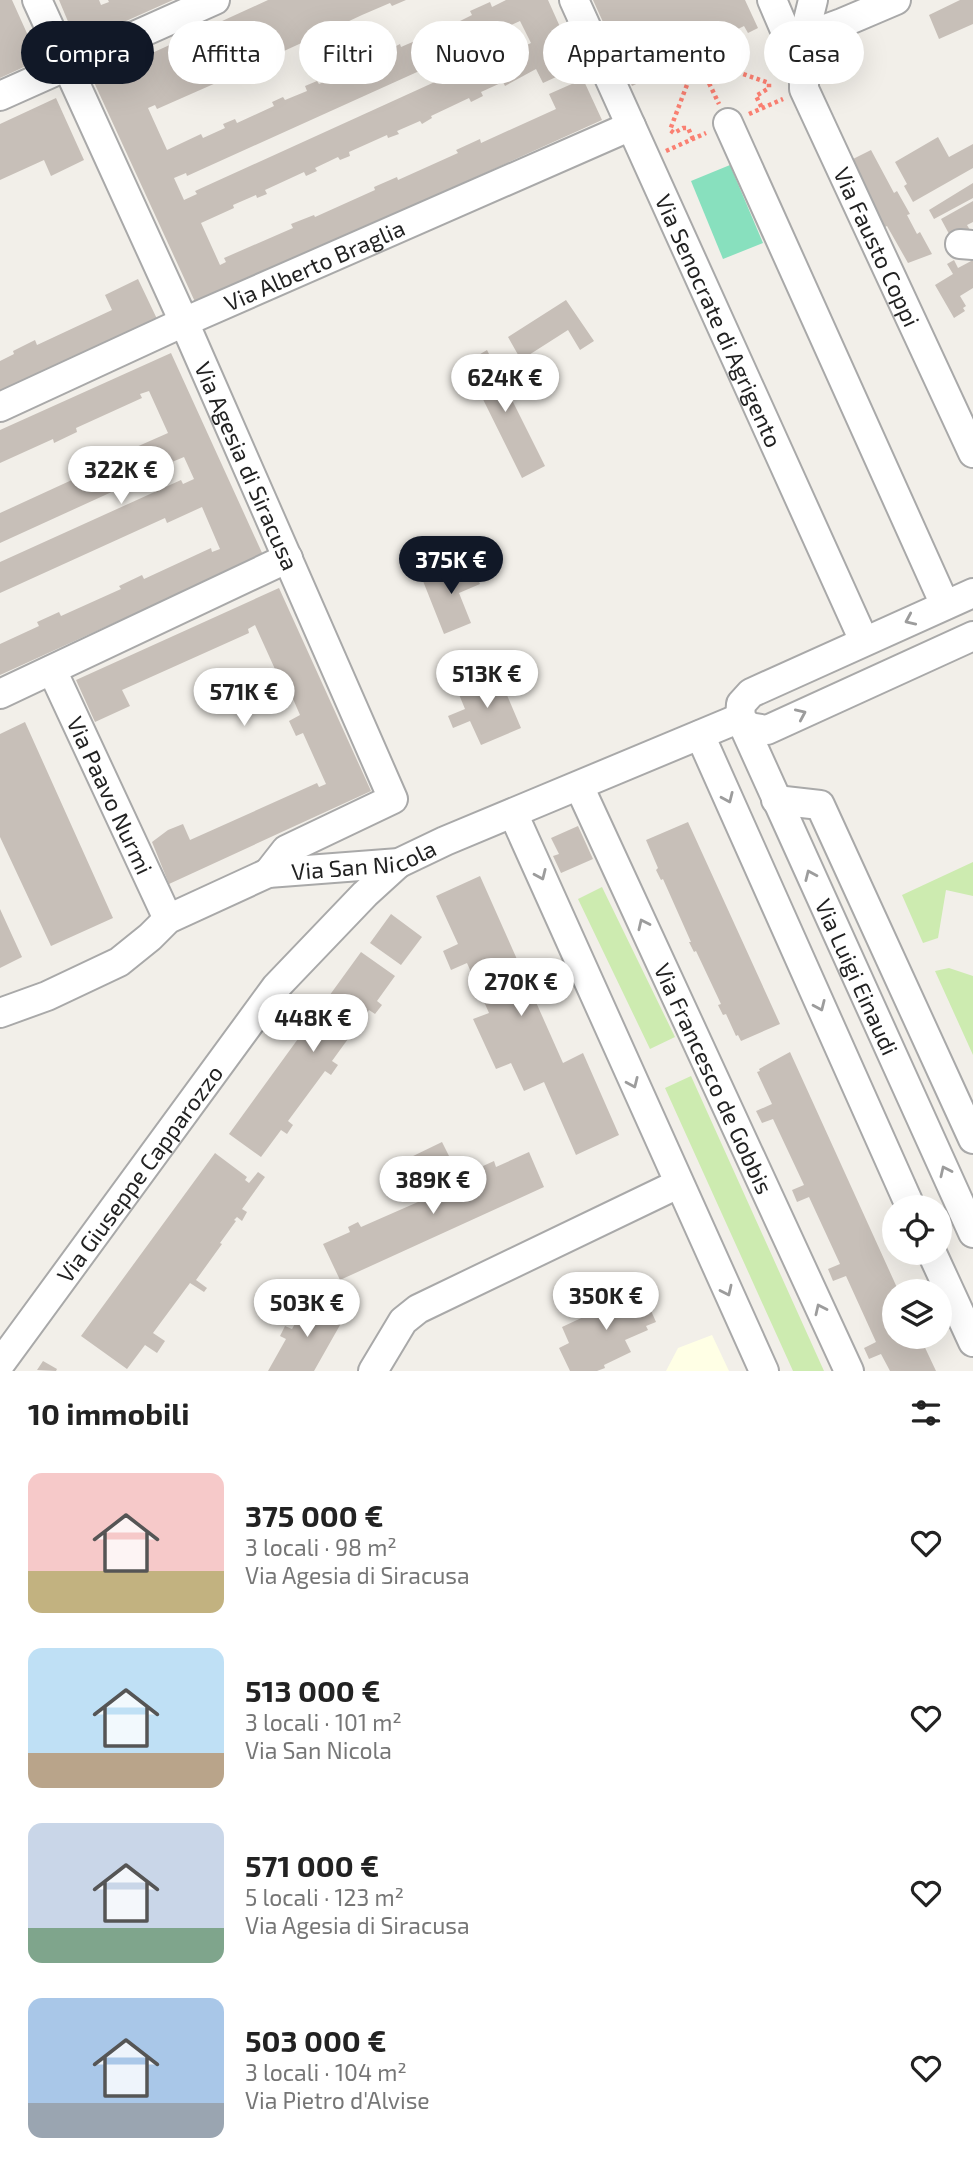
<!DOCTYPE html>
<html lang="it">
<meta charset="utf-8">
<style>
body{margin:0;font-family:"Exo 2",sans-serif;background:#f2f2f2;color:#222;height:100vh;display:flex;flex-direction:column;font-size:26px;white-space:nowrap}
*{box-sizing:border-box;margin:0}
p{font-size:23px;color:#767676}
.icon{flex:none;width:38px;height:38px;fill:none;stroke:currentColor;stroke-width:2;stroke-linecap:round;stroke-linejoin:round}
.map{position:relative;height:1371px;overflow:hidden}
.drawer{display:flex;flex-direction:column;background:#fff;flex:1}
.drawer>*{flex:none}
.top-card{position:absolute;left:21px;top:21px;width:931px;height:63px;display:flex;gap:14px}
.fabs{position:absolute;left:882px;top:1195px;display:grid;gap:14px}
.fabs a{display:grid;place-items:center;width:70px;height:70px;border-radius:50%;background:#fff;box-shadow:0 7px 28px #0002;font-size:35px}
.price{position:absolute;translate:-50% -60px;padding:0 16px;border-radius:24px;background:#fff;color:#222;font-size:23px;line-height:46px;filter:drop-shadow(0 2px 4px #0008)}
.price::after{content:'';position:absolute;left:50%;top:42px;width:21px;height:16px;margin-left:-10px;background:inherit;clip-path:polygon(0 0,100% 0,50% 100%)}
.price.active{background:#111827;color:#fff}
ul{padding:0;list-style:none}
li{display:flex;align-items:center;gap:21px;height:175px;padding:0 28px}
li span{display:grid;place-items:center;flex:none;width:196px;height:140px;border-radius:14px;color:#555}
li>.icon{margin-inline-start:auto}
span .icon{width:84px;height:84px;fill:#fffc;stroke-width:1}
li b{font-size:30px}
h2{display:flex;justify-content:space-between;align-items:center;height:84px;padding:0 28px;font-size:30px}
.tag{padding:0 24px;border-radius:32px;background:#fff;box-shadow:0 7px 28px #0002;font-size:24px;line-height:63px}
.tag.active{background:#111827;color:#fff}
.map>svg:first-child{display:block}
.education{fill:#ffffe5}
.grass{fill:#cdebb0}
.pitch{fill:#88e0be}
.building{fill:#c7bfb8;fill-rule:evenodd}
.lines{fill:none;stroke-linecap:round;stroke-linejoin:round}
.minor-casing{stroke:#a9a9a9;stroke-width:32}
.path{stroke:#fa8072;stroke-width:4.5;stroke-dasharray:3.5 3.5;stroke-linecap:butt}
.minor{stroke:#fff;stroke-width:28}
.oneway{stroke:#9c9c9c}
.labels{text-anchor:middle;dominant-baseline:central;stroke-width:5;stroke-linejoin:round;paint-order:stroke}
.street-label{font-size:23px;fill:#222;stroke:#fff}
</style>
<div class="map">
<svg width="973" height="1371" viewBox="0 0 973 1371">
<rect width="100%" height="100%" fill="#f2efe9"/>
<path class="education" d="M712,1335L729,1371H666L678,1348Z"/>
<path class="grass" d="M973,862V896L946,890L938,938L923,943L902,895Z
M602,887L675,1037L650,1049L578,899Z
M949,968L973,976V1055L935,971Z
M691,1076L824,1371H793L665,1088Z"/>
<path class="pitch" d="M730,165L763,243L723,259L691,181Z"/>
<path class="building" d="M0,0H12L39,60L0,78Z
M59,0H99L101,5L109,2L108,0H173L77,43Z
M268,0H406L392,6L390,3L362,15L330,30L332,33L309,43L308,40L247,68L249,71L226,82L225,79L157,109L155,105L148,108L167,150L201,134L203,138L225,128L223,124L235,119L237,123L274,106L272,102L283,97L285,100L307,91L305,86L317,81L319,84L355,68L354,65L365,59L367,63L389,53L388,50L400,44L401,47L438,31L436,27L448,22L450,26L472,15L470,11L490,2L492,7L506,0H548L578,67L543,83L536,69L505,86L503,82L481,92L483,96L471,102L469,98L431,116L432,118L422,124L420,121L397,131L399,134L388,138L387,135L349,152L350,156L340,160L338,157L315,168L317,171L306,176L304,172L265,190L267,194L257,198L256,195L233,205L234,208L201,223L220,265L226,262L224,258L293,228L291,224L314,215L315,217L375,190L374,187L397,177L398,180L458,153L456,150L480,139L481,143L556,109L549,94L583,79L602,120L196,304L93,80ZM520,21L531,43L520,48L518,44L195,191L197,194L184,200L174,178L186,173L187,176L510,30L509,26Z
M593,0H745L758,28L748,33L744,26L732,32L735,39L725,44L722,37L710,42L713,49L703,53L701,47L678,56L667,61L670,68L632,86Z
M960,0H973V24L939,39L929,15Z
M56,98L84,160L51,176L44,160L0,180V124Z
M938,137L949,157L973,144V168L913,202L904,186L907,184L895,162Z
M871,150L894,193L897,191L910,214L907,215L917,234L920,232L932,254L908,263L887,226L885,227L849,161Z
M973,183V198L934,219L929,210Z
M973,201V222L967,225L973,235L955,245L941,219Z
M954,260L958,268L973,260V288L960,296L966,306L963,308L965,311L954,318L935,285L953,274L947,264Z
M138,279L158,321L0,392V361L14,354L13,351L35,340L37,345L112,310L105,295Z
M566,300L594,341L580,350L568,330L521,360L508,337Z
M487,350L545,466L522,478L465,363Z
M171,353L263,555L0,675V644L39,626L37,622L59,612L61,616L121,589L119,586L142,575L144,579L211,548L212,552L220,549L202,507L167,523L165,518L0,593V562L181,480L183,484L194,479L184,457L172,462L173,464L0,543V513L135,451L134,448L168,433L149,391L140,394L142,398L76,428L77,432L54,443L53,439L0,463V430Z
M470,561L480,584L459,593L471,623L444,634L423,581Z
M279,588L371,791L169,884L152,842L168,830L183,824L190,840L317,783L319,787L326,784L303,733L296,736L289,721L300,715L290,692L279,697L272,681L279,678L255,625L248,629L249,633L122,690L130,706L95,722L76,680Z
M498,674L521,728L481,745L470,721L453,728L448,716L465,709L458,692Z
M25,722L113,918L51,946L0,837V734Z
M688,822L780,1024L741,1041L738,1035L736,1036L726,1014L723,1015L718,1005L721,1004L696,951L694,952L689,942H691L663,879L661,880L656,870L658,868L646,840Z
M578,826L593,859L561,873L553,856L559,854L551,838Z
M480,876L563,1063L583,1053L619,1135L576,1155L544,1082L524,1091L511,1063L496,1069L473,1019L489,1013L467,963L451,970L443,951L458,944L436,896Z
M0,909L22,957L0,968Z
M391,914L422,937L401,965L370,943Z
M361,952L395,976L377,1001L382,1005L375,1014L369,1010L332,1061L338,1065L331,1075L325,1071L288,1121L293,1125L287,1134L281,1130L261,1157L229,1134Z
M790,1052L899,1292H894V1337H920L936,1371H890L881,1354L869,1359L864,1348L876,1342L846,1276L833,1281L828,1269L840,1264L809,1197L797,1202L792,1190L804,1185L773,1119L762,1123L756,1111L772,1104L757,1072L760,1071L759,1069Z
M442,1142L458,1174L424,1190L409,1158Z
M529,1152L544,1187L340,1280L323,1244L350,1232L348,1227L358,1222L361,1227L418,1202L416,1196L426,1192L429,1197L485,1172L483,1166L494,1161L496,1167Z
M215,1153L247,1177L245,1180L249,1183L258,1172L265,1177L242,1209L247,1212L242,1221L237,1217L234,1220L236,1221L220,1243L222,1244L196,1280L207,1288L204,1292L190,1283L153,1333L165,1341L157,1353L145,1345L127,1369L81,1336Z
M641,1288L656,1322L646,1326L648,1330L625,1340L631,1352L604,1365L605,1368L597,1371H570L559,1348L569,1343L562,1327L592,1313L591,1310Z
M309,1299L344,1318L314,1371H268L286,1339L280,1336L285,1326L292,1329Z
M43,1361L57,1369L56,1371L37,1370Z"/>
<g class="lines">
<defs>
<g id="minor">
<path id="s1" d="M37,0L184,322L393,799L286,850L268,873"/>
<path id="s2" d="M574,0L864,641"/>
<path d="M772,0L784,28L804,37"/>
<path id="s3" d="M813,0L804,37V89L973,453"/>
<path d="M804,37L842,23L896,0"/>
<path d="M0,96L215,0"/>
<path d="M728,123L945,605"/>
<path d="M960,244L973,245"/>
<path id="s4" d="M0,407L184,322L631,126"/>
<path id="s5" d="M52,670L168,919"/>
<path d="M0,694L288,558"/>
<path id="s6" d="M740,718L973,1233"/>
<path d="M740,718L741,704L751,693L973,593"/>
<path d="M740,718L749,727L767,730L973,636"/>
<path d="M700,735L911,1208"/>
<path id="s7" d="M579,786L849,1371"/>
<path d="M776,800L820,805L973,1139"/>
<path d="M513,813L764,1371"/>
<path id="s8" d="M0,1013L47,996L119,962L150,937L168,919L268,873L399,863L445,841L740,718"/>
<path d="M932,1253L973,1342"/>
<path id="s9" d="M0,1364L276,987L365,894L399,863"/>
<path d="M373,1371L403,1321L418,1309L678,1184"/>
</g>
</defs>
<use href="#minor" class="minor-casing"/>
<path class="path" d="M697,58L769,83V88L756,96L762,108
M697,58L719,104
M749,114L783,99
M693,139L688,128H683L674,133L670,130L697,58
M666,151L706,133"/>
<use href="#minor" class="minor"/>
</g>
<defs><path id="oneway-chevron" d="M-2-3.5L2.5 0L-2 3.5" fill="none" stroke-width="1.6" stroke-linecap="round" stroke-linejoin="round" transform="scale(1.75)"/></defs>
<g class="oneway">
<use href="#oneway-chevron" transform="translate(910 620) rotate(156)"/>
<use href="#oneway-chevron" transform="translate(801 714) rotate(-24)"/>
<use href="#oneway-chevron" transform="translate(728 798) rotate(66)"/>
<use href="#oneway-chevron" transform="translate(541 875) rotate(66)"/>
<use href="#oneway-chevron" transform="translate(810 875) rotate(-114)"/>
<use href="#oneway-chevron" transform="translate(643 924) rotate(-115)"/>
<use href="#oneway-chevron" transform="translate(820 1006) rotate(66)"/>
<use href="#oneway-chevron" transform="translate(633 1083) rotate(66)"/>
<use href="#oneway-chevron" transform="translate(945 1171) rotate(-115)"/>
<use href="#oneway-chevron" transform="translate(727 1291) rotate(65)"/>
<use href="#oneway-chevron" transform="translate(820 1309) rotate(-115)"/>
</g>
<g class="labels">
<g class="street-label">
<text stroke="none"><textPath href="#s3" startOffset="264">Via Fausto Coppi</textPath></text>
<text stroke="none"><textPath href="#s4" startOffset="345">Via Alberto Braglia</textPath></text>
<text stroke="none"><textPath href="#s2" startOffset="352">Via Senocrate di Agrigento</textPath></text>
<text stroke="none"><textPath href="#s1" startOffset="511">Via Agesia di Siracusa</textPath></text>
<text stroke="none"><textPath href="#s5" startOffset="138">Via Paavo Nurmi</textPath></text>
<text stroke="none"><textPath href="#s8" startOffset="402">Via San Nicola</textPath></text>
<text stroke="none"><textPath href="#s6" startOffset="284">Via Luigi Einaudi</textPath></text>
<text stroke="none"><textPath href="#s7" startOffset="322">Via Francesco de Gobbis</textPath></text>
<text stroke="none"><textPath href="#s9" startOffset="236">Via Giuseppe Capparozzo</textPath></text>
</g>
</g>
</svg>
<div class="fabs">
<a><svg class="icon" aria-label="locate" viewBox="0 0 24 24"><circle cx="12" cy="12" r="6"/><path d="M12 2v4M12 18v4M2 12h4M18 12h4"/></svg></a>
<a><svg class="icon" aria-label="layers" viewBox="0 0 24 24"><path d="M12 4l9 5-9 5-9-5zM3 14l9 5 9-5"/></svg></a>
</div>
<b class="price" style="left:505px;top:414px">624K €</b>
<b class="price" style="left:121px;top:506px">322K €</b>
<b class="price active" style="left:451px;top:596px">375K €</b>
<b class="price" style="left:487px;top:710px">513K €</b>
<b class="price" style="left:244px;top:728px">571K €</b>
<b class="price" style="left:521px;top:1018px">270K €</b>
<b class="price" style="left:313px;top:1054px">448K €</b>
<b class="price" style="left:433px;top:1216px">389K €</b>
<b class="price" style="left:606px;top:1332px">350K €</b>
<b class="price" style="left:307px;top:1339px">503K €</b>
<div class="top-card">
<a class="tag active">Compra</a>
<a class="tag">Affitta</a>
<a class="tag">Filtri</a>
<a class="tag">Nuovo</a>
<a class="tag">Appartamento</a>
<a class="tag">Casa</a>
</div>
</div>
<section class="drawer">
<h2>10 immobili<svg class="icon" aria-label="filters" viewBox="0 0 24 24"><path d="M4 7h16M4 17h16"/><circle cx="9" cy="7" r="2"/><circle cx="15" cy="17" r="2"/></svg></h2>
<ul>
<li><span style="background:linear-gradient(#f6c9c9 70%,#c2b280 0)"><svg class="icon" aria-label="home" viewBox="0 0 24 24"><path d="M3 11l9-7 9 7M6 9v11h12V9"/></svg></span><div><b>375 000 €</b><p>3 locali · 98 m²</p><p>Via Agesia di Siracusa</p></div><svg class="icon" aria-label="heart" viewBox="0 0 24 24"><path d="M12 20l-8-8c-3-5 5-10 8-4 3-6 11-1 8 4z"/></svg></li>
<li><span style="background:linear-gradient(#bfe0f5 75%,#b9a48a 0)"><svg class="icon" aria-label="home" viewBox="0 0 24 24"><path d="M3 11l9-7 9 7M6 9v11h12V9"/></svg></span><div><b>513 000 €</b><p>3 locali · 101 m²</p><p>Via San Nicola</p></div><svg class="icon" aria-label="heart" viewBox="0 0 24 24"><path d="M12 20l-8-8c-3-5 5-10 8-4 3-6 11-1 8 4z"/></svg></li>
<li><span style="background:linear-gradient(#c9d6e8 75%,#7fa58c 0)"><svg class="icon" aria-label="home" viewBox="0 0 24 24"><path d="M3 11l9-7 9 7M6 9v11h12V9"/></svg></span><div><b>571 000 €</b><p>5 locali · 123 m²</p><p>Via Agesia di Siracusa</p></div><svg class="icon" aria-label="heart" viewBox="0 0 24 24"><path d="M12 20l-8-8c-3-5 5-10 8-4 3-6 11-1 8 4z"/></svg></li>
<li><span style="background:linear-gradient(#a9c7e8 75%,#9aa5b1 0)"><svg class="icon" aria-label="home" viewBox="0 0 24 24"><path d="M3 11l9-7 9 7M6 9v11h12V9"/></svg></span><div><b>503 000 €</b><p>3 locali · 104 m²</p><p>Via Pietro d'Alvise</p></div><svg class="icon" aria-label="heart" viewBox="0 0 24 24"><path d="M12 20l-8-8c-3-5 5-10 8-4 3-6 11-1 8 4z"/></svg></li>
</ul>
</section>
